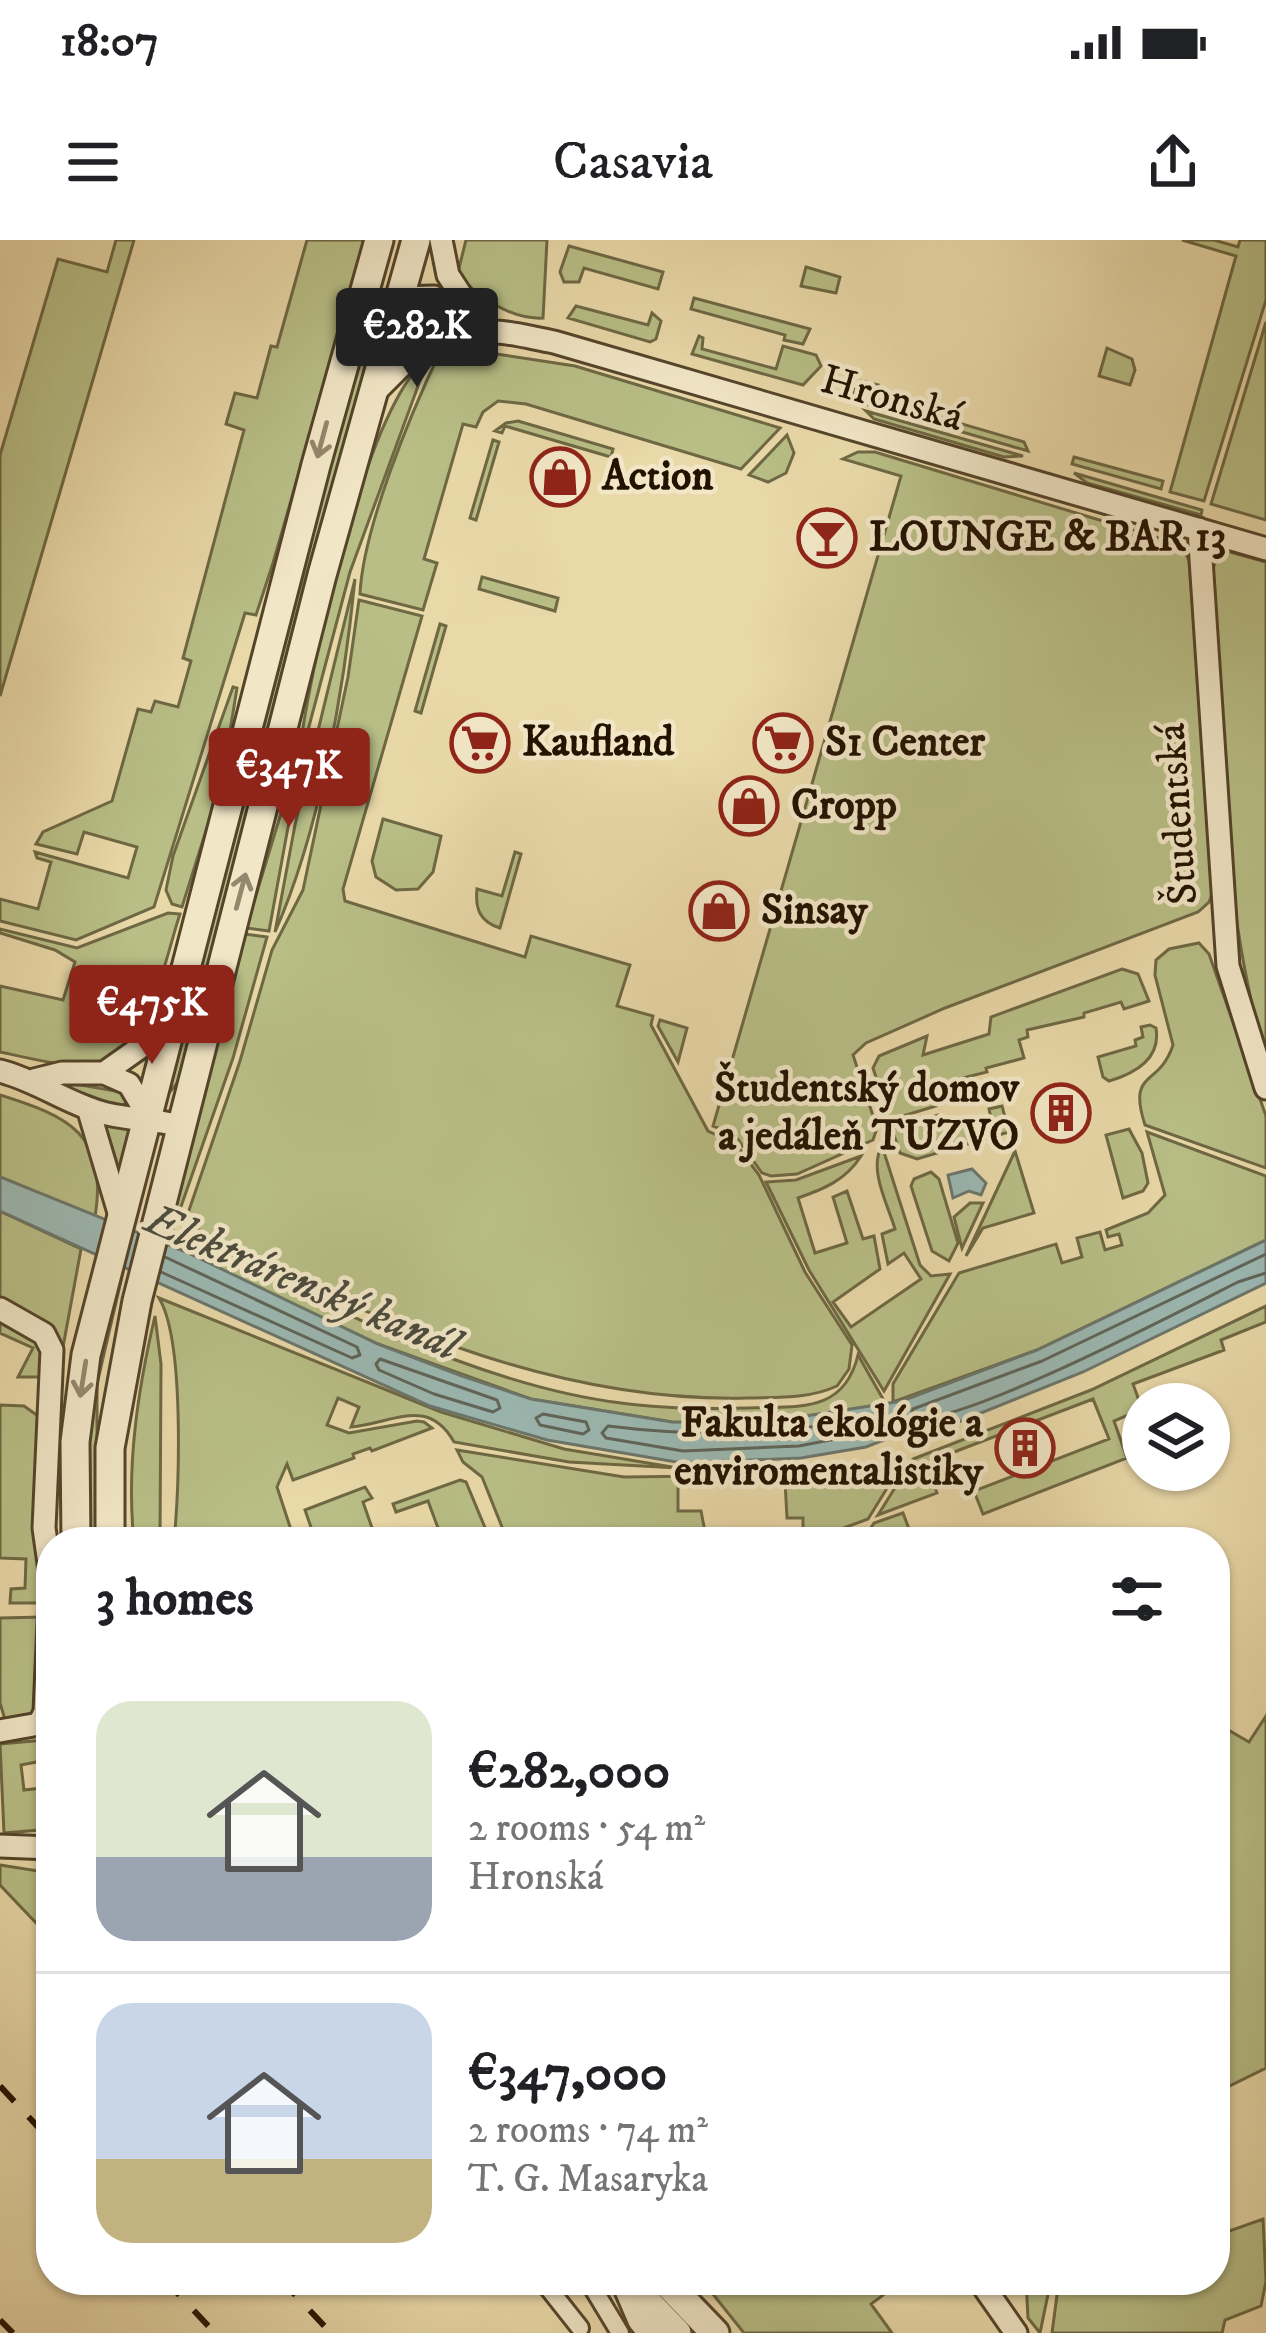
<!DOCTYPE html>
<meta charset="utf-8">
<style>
body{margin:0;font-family:"IM FELL DW Pica",serif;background:#f2f2f2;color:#202124;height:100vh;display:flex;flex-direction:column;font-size:45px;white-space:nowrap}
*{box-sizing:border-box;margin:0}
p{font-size:39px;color:#757577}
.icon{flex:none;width:66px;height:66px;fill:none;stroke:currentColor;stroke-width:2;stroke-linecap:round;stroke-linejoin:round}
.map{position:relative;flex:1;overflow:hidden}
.details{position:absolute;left:36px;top:1287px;width:1194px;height:768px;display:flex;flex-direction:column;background:#fff;border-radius:48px;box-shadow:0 3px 9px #0004}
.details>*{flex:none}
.controls{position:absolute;left:1122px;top:1143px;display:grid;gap:24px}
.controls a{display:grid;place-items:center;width:108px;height:108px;border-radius:50%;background:#fff;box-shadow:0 3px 9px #0004;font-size:60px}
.price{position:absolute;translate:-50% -102px;padding:0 27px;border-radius:12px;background:#8f2418;color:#fff;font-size:39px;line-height:78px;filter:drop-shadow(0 3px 6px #0008)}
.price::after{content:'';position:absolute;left:50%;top:72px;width:36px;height:27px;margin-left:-18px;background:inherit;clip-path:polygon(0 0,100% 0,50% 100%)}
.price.on{background:#222;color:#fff}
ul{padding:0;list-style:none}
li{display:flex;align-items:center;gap:36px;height:300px;padding:0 60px}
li+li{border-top:3px solid #e0e0e0}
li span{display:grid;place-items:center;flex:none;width:336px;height:240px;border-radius:36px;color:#555}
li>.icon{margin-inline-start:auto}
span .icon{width:144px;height:144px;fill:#fffc;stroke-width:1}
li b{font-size:51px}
h2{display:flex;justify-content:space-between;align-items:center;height:144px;padding:0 60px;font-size:51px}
.status{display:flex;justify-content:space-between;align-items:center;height:84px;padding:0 60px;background:#fff;direction:ltr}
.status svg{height:33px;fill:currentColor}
header{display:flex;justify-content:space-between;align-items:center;height:156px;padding:0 60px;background:#fff;font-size:54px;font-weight:600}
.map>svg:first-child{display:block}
.green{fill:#b8be86;stroke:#6e6843;stroke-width:3}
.water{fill:#9bb8b2;stroke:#6b766b;stroke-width:3}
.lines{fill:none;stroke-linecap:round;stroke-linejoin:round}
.shore{stroke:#5f6559;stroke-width:3}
.pedestrian-casing{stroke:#54442a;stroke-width:22}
.minor-casing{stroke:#54442a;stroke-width:27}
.tertiary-casing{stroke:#54442a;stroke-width:33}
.pedestrian{stroke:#f1e6c6;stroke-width:16}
.minor{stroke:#f1e6c6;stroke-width:21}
.tertiary{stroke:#f1e6c6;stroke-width:27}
.rail{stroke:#231200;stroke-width:6;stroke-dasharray:21 21;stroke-linecap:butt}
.oneway{stroke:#94876d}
.labels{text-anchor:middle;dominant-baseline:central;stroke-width:9;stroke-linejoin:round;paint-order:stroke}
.street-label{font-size:42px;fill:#231200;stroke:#f1e6c6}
.poi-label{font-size:42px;font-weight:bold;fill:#231200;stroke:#f1e6c6;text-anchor:start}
.water-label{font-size:45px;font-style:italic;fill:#4d4c3e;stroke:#f1e6c6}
</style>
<div class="status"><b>18:07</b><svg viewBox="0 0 49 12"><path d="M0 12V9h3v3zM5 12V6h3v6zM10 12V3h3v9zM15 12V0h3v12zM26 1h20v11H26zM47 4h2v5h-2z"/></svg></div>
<header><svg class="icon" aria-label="menu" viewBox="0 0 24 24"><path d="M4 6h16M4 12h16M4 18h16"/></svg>Casavia<svg class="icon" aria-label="share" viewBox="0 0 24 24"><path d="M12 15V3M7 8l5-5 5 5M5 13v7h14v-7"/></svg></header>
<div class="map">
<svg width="1266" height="2093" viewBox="0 0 1266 2093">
<rect width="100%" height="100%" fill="#e9d8a8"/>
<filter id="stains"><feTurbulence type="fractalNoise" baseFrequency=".00167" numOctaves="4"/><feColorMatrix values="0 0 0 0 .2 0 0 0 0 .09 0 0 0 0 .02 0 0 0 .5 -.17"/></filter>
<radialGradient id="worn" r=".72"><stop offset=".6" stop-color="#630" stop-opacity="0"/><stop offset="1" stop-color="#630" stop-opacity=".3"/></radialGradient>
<path class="green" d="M116,0H134L0,456V215L58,19L107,32Z
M307,0H366L273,323L256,375L245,373L154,667L76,700L0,681V659L38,669L51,622L37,618L35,612L128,638L137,607L84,592L77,614L36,604L43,592L112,561L138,469L151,472L155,461L178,467L191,421L183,418L244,190L226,184L235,153L257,158L271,106L277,107Z
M466,0H547L543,78C513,80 473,56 458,32Z
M1182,0H1214L1238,7L1240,0H1266V60L1204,261L1170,252L1236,16Z
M569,6L663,32L658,49L584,28L579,42H564L560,32Z
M806,27L840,37L836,53L801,46Z
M694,58L810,89L803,104L784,100L785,95L691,69Z
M576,66L648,85L652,73L661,81L656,99L650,102L568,78Z
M378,79L185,823L179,841L169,853L320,253L369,86Z
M1266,82V280L1211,264Z
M699,96L703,98L702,109L776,129L783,106L816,115L821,126L803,145L692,114Z
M1107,108L1132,119L1135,130L1130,145L1099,136Z
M477,111L575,126L780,188L741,229L526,164L498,161L483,172L476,187L463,184L424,319L437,323L423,370L360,354C363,288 411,173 440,112Z
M429,116L350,332L307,494L302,493C316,408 365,169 429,116Z
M861,141L878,145L876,159L1024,202L1028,211L862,163L853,152Z
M866,171L1023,216L1004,217L874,179Z
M518,181L613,209L611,217L505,186L502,193L495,191L506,183Z
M787,195L794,213L786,233L768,242L749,235Z
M493,200L499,202L476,280L470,278Z
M858,212H875L1182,305L1189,321L1215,647L1209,662L1198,672L945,768L866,803L853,815L877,888L873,900L797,934L771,936L762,933L734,894L713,886L901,236L843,219Z
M1074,217L1163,241L1161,249L1072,224Z
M1074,233L1202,270L1201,275L1087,243Z
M1230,312L1266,322V818C1220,663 1222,496 1211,335L1216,320Z
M482,337L558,358L555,371L479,349Z
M355,339C344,450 320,590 275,692L295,585Z
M359,360L422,376L343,649L345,661L525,717L531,696L630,725L617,766L653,776L651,785L708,891L736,904L759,935L805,1032L852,1105L849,1129L837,1146C809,1159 778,1157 747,1158C546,1163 359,1075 185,982L240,821L272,710L303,650L348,437Z
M440,384L446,386L421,473L415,471Z
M233,447L237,448L222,540L182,667L172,664L166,650L173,616Z
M292,537L297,538L269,691L246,688Z
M383,579L441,596L433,632L418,649L396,650L376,637L372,621Z
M515,612L521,614L500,688C480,682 475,669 477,649L502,656Z
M168,673L180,674C165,718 149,815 94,824C63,828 30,818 0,812V746L63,760L75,722L55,710L0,693V689L77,708Z
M244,694L267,697L233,818L157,1035Z
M1199,703L1209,714L1266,876V928L1145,885C1127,829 1159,848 1173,805L1155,735L1156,720L1169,709Z
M1122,729L1138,734L1149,761L1124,769L1121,762L1084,773V777L1027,790L1028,797L1019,800L1024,818L986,828L987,832L939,844L940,851L932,853L936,866L890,880L873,828L879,816L927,796L923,815L989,794L991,777Z
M660,780L687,788L678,822L658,786Z
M1150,785L1156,788C1161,818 1136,833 1109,841L1103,837L1098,817L1136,806L1135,800L1143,797L1141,787Z
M58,841L121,852L127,862L121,867L57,844Z
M0,855C70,877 108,894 95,977L0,937Z
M1002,866L1009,892L917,919L900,913L892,889L938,875L942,886L952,883L955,889L991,878L989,869Z
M105,885L131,890L120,928L118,927Z
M1129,889L1142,913L1148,943L1143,951L1123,958L1106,895Z
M1147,892L1266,936V1000L1037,1110L893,1162V1144L959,1033L1056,1004L1062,1023L1082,1017L1077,998L1100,992L1105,1010L1122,1005L1119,994L1108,997L1106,990L1148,973L1165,955Z
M882,906L920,1025L931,1036L950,1034L884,1151L809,1030L766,942L796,940L861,916C846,940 824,949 798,958L815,1013L847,1003L833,957L847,951L863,999L874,996L880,1029L833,1062L851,1087L921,1039L904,1013L888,1024L882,994L895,989C888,965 868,929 882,906Z
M1015,911L1034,973L983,988L966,1016Z
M151,912L97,1144V1302H87C79,1163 116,1044 151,912Z
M931,932L939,939L958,1003L949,1021L932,1011L911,946L914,939Z
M970,963H983L962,1008L954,977Z
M0,971L81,1009L61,1118C60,1085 26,1076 0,1061Z
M182,989C310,1059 475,1145 621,1163C663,1169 706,1169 749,1168C800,1166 844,1173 858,1115L883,1159L881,1165L760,1183L672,1182L531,1159L378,1104L175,1008Z
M159,1058L441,1172L564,1209L678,1228L569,1222L454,1202C428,1156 393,1183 351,1187L359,1167L338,1158L327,1185L349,1193L417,1181L424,1182L432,1188L372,1211L370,1208L353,1214L354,1218L293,1240L287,1224L277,1247L295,1302H174C179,1249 185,1101 159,1058Z
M1266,1066V1082L1221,1100L1224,1110L1133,1144L1142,1169L1114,1181L1127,1218L983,1274L974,1251L1109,1199L1093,1159L941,1217L945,1229L930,1235L937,1253L878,1275L913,1219L1091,1150Z
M0,1075L40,1097L44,1137H18L33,1108L0,1093Z
M155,1076L161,1124L160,1302H134C126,1226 138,1149 155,1076Z
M0,1165L24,1166L41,1178L42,1363H10L11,1349L25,1348L26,1319L0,1318Z
M457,1210L624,1237L864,1234L902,1224L868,1279L806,1302H797V1291L803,1290V1278H787L785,1241L678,1244V1271H701L707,1302H508L482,1237L463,1222Z
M460,1240L466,1242L491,1302H402L438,1288L428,1261L396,1272L393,1264Z
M365,1247L372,1258L363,1262L377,1302H331L326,1289L313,1293L305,1270Z
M903,1273L914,1302H862L874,1283Z
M41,1377L36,1479L6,1483L0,1463V1378Z
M1266,1476V1828L1215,1853V1513L1230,1491L1249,1502Z
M45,1500L47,1520L21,1525L24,1550L51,1547V1589L4,1593L0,1504Z
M0,1625L51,1633V1673L38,1685L0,1645Z
M1263,1979L1266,2041L1261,2066L1225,2080L1222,2093H1052L1059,2040H1215V1996Z
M727,2040H883L890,2050L871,2064L892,2093H744L712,2053Z
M1026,2040H1051L1040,2093L1028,2078Z"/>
<path class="water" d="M972,929L986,943L981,955L969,951L953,958L948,935Z
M0,937L186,1012L378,1104L462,1136L531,1159L672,1182L760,1183L902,1161L1037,1110L1266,1000V1043L1083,1132L956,1183L926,1192H904L866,1207L801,1218L682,1223L547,1200L430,1166L0,971Z"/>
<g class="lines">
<path class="shore" d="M1266,1014L1042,1121L913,1169L910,1177C946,1194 1190,1066 1238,1042L1266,1033
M161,1032L352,1118L360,1115L357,1107L165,1017
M380,1119L497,1160L500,1168L493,1172L434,1154L379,1130L376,1124Z
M543,1174L586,1182L589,1190L583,1194L540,1185L536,1178Z
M877,1177L884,1183L877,1191L799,1206L683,1211L606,1198L602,1193L608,1186C705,1198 781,1194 877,1177Z"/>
<defs>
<path id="pedestrian" d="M542,2040L580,2088
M588,2040L620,2093"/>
<path id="minor" d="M441,0L448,35L474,75
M494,92L434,57L398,58C431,114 446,92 497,92C515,93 536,99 554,102L1266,309
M374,153L407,120L440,97
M1199,289L1228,726L1266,848
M0,831C35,840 62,860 96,871C123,880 152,878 180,886
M104,833L129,844L148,876
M34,840L62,833H104L172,785
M88,868L120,976
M0,1069L44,1094L52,1110L44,1288L51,1338L45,1472L39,1484L0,1491
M0,1606L51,1608
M979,2040L1016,2093
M622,2041L639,2081L649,2093"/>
<path id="tertiary" d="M76,1302L75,1202L86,1115L316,225L379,0
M110,1302V1208L137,1061L322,335L416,0
M626,2040L677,2093
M664,2040L715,2093"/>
</defs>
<use href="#pedestrian" class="pedestrian-casing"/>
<use href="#minor" class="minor-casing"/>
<use href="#tertiary" class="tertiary-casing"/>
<use href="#pedestrian" class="pedestrian"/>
<use href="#minor" class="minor"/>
<use href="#tertiary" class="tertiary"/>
<path class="rail" d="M0,1846L51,1901
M165,2040L215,2093
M281,2040L331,2093
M0,2080L13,2093"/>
</g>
<defs><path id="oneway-shaft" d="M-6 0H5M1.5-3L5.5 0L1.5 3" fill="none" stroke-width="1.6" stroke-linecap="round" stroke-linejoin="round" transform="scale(3)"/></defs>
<g class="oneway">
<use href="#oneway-shaft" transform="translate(322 200) rotate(105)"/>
<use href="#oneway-shaft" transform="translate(241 651) rotate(-75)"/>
<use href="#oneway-shaft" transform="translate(83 1139) rotate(99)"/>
</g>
<defs>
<symbol id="shop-ring" viewBox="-11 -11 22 22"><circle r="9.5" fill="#f1e6c6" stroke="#8f2418" stroke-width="1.5"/><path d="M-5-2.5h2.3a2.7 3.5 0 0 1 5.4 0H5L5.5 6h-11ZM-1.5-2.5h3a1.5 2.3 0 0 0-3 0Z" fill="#8f2418"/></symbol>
<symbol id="bar-ring" viewBox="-11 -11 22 22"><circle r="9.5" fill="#f1e6c6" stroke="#8f2418" stroke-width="1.5"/><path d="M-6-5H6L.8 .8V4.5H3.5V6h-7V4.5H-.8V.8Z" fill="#8f2418"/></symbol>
<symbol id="supermarket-ring" viewBox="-11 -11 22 22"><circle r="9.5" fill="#f1e6c6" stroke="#8f2418" stroke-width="1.5"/><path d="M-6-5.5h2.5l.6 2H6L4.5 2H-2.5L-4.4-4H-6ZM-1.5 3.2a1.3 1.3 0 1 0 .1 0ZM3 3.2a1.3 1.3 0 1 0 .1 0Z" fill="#8f2418"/></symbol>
<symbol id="building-ring" viewBox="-11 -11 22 22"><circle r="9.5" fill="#f1e6c6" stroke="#8f2418" stroke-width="1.5"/><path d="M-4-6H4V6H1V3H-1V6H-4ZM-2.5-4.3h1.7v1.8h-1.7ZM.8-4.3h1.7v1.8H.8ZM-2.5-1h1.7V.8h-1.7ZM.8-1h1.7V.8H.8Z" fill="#8f2418"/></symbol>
</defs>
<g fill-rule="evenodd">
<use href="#shop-ring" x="527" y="204" width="66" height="66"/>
<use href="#bar-ring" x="794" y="265" width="66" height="66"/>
<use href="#supermarket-ring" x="447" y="470" width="66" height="66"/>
<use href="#supermarket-ring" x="750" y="470" width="66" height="66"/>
<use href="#shop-ring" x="716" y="533" width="66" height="66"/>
<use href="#shop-ring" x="686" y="638" width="66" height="66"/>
<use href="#building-ring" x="1028" y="840" width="66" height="66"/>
<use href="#building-ring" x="992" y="1175" width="66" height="66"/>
</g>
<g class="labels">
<g class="street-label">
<text transform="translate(892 159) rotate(16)">Hronská</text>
<text transform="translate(1178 574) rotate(-94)">Študentská</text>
</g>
<g class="poi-label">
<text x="602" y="237">Action</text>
<text x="869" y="298">LOUNGE &amp; BAR 13</text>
<text x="522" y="503">Kaufland</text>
<text x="825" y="503">S1 Center</text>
<text x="791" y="566">Cropp</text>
<text x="761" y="671">Sinsay</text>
<text x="1019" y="849" text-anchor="end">Študentský domov<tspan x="1019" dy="48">a jedáleň TUZVO</tspan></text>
<text x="983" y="1184" text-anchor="end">Fakulta ekológie a<tspan x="983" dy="48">enviromentalistiky</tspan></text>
</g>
<g class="water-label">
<text transform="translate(302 1043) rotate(23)">Elektrárenský kanál</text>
</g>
</g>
<rect width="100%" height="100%" filter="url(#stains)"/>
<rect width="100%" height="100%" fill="url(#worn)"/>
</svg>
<div class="controls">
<a><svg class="icon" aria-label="layers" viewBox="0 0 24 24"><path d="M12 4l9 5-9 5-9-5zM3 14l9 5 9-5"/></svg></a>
</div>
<b class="price on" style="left:417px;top:150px">€282K</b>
<b class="price" style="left:289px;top:590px">€347K</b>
<b class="price" style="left:152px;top:827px">€475K</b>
<section class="details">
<h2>3 homes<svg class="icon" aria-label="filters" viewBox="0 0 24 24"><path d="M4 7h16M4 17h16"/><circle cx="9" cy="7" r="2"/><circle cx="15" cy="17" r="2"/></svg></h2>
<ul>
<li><span style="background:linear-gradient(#dfe7d0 65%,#9aa5b1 0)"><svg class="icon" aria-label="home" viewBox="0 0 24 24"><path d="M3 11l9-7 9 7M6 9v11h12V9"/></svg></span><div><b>€282,000</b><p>2 rooms · 54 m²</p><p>Hronská</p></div></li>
<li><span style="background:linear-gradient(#c9d6e8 65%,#c2b280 0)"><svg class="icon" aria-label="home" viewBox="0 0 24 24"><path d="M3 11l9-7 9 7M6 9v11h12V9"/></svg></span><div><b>€347,000</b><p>2 rooms · 74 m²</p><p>T. G. Masaryka</p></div></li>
</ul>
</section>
</div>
